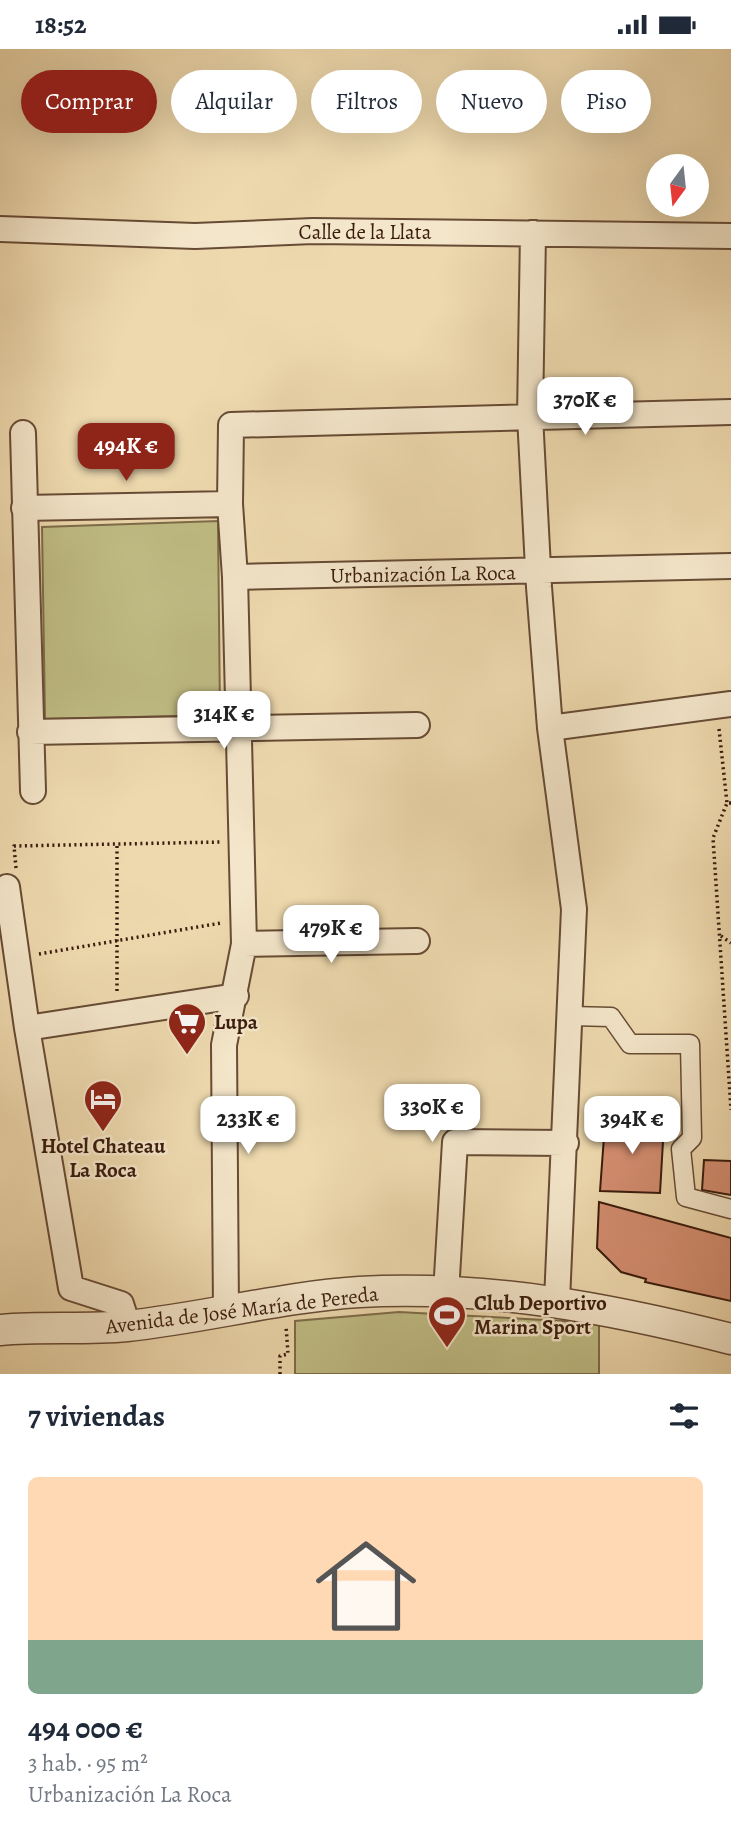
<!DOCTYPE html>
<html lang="es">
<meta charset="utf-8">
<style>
body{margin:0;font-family:Alegreya,serif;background:#f2f2f3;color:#1f2937;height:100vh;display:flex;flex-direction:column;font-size:26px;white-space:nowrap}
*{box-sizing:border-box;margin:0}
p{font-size:23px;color:#747a83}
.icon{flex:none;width:38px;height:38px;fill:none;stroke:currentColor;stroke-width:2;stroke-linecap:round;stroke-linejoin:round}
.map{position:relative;height:1325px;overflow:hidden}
.details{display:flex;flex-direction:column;background:#fff;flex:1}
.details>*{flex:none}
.banner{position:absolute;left:21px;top:21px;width:690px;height:63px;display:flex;gap:14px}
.needle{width:46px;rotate:195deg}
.fabs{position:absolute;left:646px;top:105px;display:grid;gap:14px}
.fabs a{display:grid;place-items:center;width:63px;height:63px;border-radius:50%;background:#fff;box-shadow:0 7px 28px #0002;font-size:35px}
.price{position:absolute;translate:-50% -60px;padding:0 16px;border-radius:14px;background:#fff;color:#222;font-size:23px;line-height:46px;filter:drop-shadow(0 2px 4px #0008)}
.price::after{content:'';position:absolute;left:50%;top:42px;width:21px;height:16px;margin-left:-10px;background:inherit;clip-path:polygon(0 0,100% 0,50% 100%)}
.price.on{background:#8f2418;color:#fff}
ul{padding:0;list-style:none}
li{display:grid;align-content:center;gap:14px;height:371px;padding:0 28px}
li span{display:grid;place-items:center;height:217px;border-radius:10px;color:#555}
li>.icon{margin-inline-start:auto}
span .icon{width:126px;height:126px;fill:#fffc;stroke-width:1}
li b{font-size:30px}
h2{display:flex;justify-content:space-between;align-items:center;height:84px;padding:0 28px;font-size:30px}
.pill{padding:0 24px;border-radius:32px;background:#fff;box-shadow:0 7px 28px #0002;font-size:24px;line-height:63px}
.pill.on{background:#8f2418;color:#fff}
.status{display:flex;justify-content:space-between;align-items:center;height:49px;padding:0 35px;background:#fff;direction:ltr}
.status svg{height:19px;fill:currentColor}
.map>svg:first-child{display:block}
.green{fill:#c0bd85;stroke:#7d6c49;stroke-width:2}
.building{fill:#d48e71;stroke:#3a1c0d;stroke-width:2}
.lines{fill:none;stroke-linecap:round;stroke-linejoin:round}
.pedestrian-casing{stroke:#674b35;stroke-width:21}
.minor-casing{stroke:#674b35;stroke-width:28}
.tertiary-casing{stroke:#674b35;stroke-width:33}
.path{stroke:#3a1c0d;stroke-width:3.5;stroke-dasharray:2 3.5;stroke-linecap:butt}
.pedestrian{stroke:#f4e6ca;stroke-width:18}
.minor{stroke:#f4e6ca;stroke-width:24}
.tertiary{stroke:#f4e6ca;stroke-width:30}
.labels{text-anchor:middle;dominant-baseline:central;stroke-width:5;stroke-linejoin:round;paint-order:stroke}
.street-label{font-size:21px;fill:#3a1c0d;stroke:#f4e6ca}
.poi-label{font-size:21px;font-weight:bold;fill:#3a1c0d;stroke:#f4e6ca;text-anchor:start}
</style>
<div class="status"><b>18:52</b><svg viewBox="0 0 49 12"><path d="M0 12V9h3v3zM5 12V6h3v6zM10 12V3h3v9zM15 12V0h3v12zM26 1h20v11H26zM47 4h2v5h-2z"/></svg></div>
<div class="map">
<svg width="731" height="1325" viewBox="0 0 731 1325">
<rect width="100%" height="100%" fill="#eed9ae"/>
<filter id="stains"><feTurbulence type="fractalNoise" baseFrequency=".00286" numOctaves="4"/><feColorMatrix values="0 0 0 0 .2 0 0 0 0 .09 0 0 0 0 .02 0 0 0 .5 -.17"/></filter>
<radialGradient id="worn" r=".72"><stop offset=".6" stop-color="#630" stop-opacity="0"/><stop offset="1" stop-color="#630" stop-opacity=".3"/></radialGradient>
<path class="green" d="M218,472L220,666L45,670L42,478Z
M399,1263L599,1274V1325H295V1272Z"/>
<path class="building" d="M649,1067L648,1075H664L660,1144L600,1142L605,1074L616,1075V1068Z
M704,1111L731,1112V1146L702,1141Z
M599,1153L731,1189V1252L645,1233L646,1230L621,1223L597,1199Z"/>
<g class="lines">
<defs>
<path id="pedestrian" d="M570,967L611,968L630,995H690L692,1089L681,1100L686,1148L731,1160"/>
<path id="minor" d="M0,180L195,187L313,182L731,187
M533,184L530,367L539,538L550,679L574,860L557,1252
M23,384L33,742
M24,459L230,455
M235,528L731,517
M550,679L731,655
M30,683L417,676
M7,838L27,979
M244,895L417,892
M446,1244L455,1093L566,1094
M226,1263L224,996L244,895L235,528L230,455L231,376L731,363
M128,1277L121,1255L71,1239L27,979L236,947"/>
<path id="tertiary" d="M0,1281C42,1277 85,1281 127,1277C204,1269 281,1248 359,1243C486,1236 609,1259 731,1290"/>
</defs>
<use href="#pedestrian" class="pedestrian-casing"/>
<use href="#minor" class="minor-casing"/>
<use href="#tertiary" class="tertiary-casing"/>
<path class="path" d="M719,680L727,754
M731,754H727L713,789L731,1061
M16,819L14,797L221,793
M721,887L731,894
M39,905L221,874
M117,942V796
M280,1325V1307L288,1305L286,1277"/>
<use href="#pedestrian" class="pedestrian"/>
<use href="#minor" class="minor"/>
<use href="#tertiary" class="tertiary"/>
</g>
<defs>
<symbol id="supermarket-pin" viewBox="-11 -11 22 30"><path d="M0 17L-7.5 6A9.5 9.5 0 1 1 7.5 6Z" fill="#8f2418" stroke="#f4e6ca"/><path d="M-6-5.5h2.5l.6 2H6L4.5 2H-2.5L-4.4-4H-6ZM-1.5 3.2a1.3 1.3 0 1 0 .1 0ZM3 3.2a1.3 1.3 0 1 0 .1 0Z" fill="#fff"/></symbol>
<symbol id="hotel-pin" viewBox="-11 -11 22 30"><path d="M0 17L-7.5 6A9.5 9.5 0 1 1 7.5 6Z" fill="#8f2418" stroke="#f4e6ca"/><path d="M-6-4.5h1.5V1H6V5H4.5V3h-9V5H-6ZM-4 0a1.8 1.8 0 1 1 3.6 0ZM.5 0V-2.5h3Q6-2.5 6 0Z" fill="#fff"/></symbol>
<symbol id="stadium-pin" viewBox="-11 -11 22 30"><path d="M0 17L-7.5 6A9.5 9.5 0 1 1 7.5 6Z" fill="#8f2418" stroke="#f4e6ca"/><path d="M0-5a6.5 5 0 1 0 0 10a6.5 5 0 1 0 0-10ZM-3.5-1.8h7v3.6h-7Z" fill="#fff"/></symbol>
</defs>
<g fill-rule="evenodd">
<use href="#supermarket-pin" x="165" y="951" width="44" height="60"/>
<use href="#hotel-pin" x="81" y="1028" width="44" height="60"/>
<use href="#stadium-pin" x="425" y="1244" width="44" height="60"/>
</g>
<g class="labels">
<g class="street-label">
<text x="365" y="183">Calle de la Llata</text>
<text transform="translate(423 525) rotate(-1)">Urbanización La Roca</text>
<text transform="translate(242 1261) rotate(-7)">Avenida de José María de Pereda</text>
</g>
<g class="poi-label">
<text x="214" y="973">Lupa</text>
<text x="103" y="1097" text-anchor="middle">Hotel Chateau<tspan x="103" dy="24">La Roca</tspan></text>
<text x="474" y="1254">Club Deportivo<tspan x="474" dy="24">Marina Sport</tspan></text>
</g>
</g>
<rect width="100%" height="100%" filter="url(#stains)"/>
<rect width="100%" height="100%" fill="url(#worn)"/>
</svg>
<div class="fabs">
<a><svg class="needle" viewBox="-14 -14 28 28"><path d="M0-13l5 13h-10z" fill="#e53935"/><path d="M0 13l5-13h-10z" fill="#747a83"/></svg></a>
</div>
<b class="price" style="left:585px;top:388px">370K €</b>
<b class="price on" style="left:126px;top:434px">494K €</b>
<b class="price" style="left:224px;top:702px">314K €</b>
<b class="price" style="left:331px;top:916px">479K €</b>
<b class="price" style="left:432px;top:1095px">330K €</b>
<b class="price" style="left:248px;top:1107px">233K €</b>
<b class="price" style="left:632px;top:1107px">394K €</b>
<div class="banner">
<a class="pill on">Comprar</a>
<a class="pill">Alquilar</a>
<a class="pill">Filtros</a>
<a class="pill">Nuevo</a>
<a class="pill">Piso</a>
</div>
</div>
<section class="details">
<h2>7 viviendas<svg class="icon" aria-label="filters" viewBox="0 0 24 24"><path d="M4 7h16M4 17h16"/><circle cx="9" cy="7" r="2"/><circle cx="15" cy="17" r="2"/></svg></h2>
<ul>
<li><span style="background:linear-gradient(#ffd9b3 75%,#7fa58c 0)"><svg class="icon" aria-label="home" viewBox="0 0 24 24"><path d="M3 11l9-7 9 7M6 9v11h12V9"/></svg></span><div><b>494 000 €</b><p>3 hab. · 95 m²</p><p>Urbanización La Roca</p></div></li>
</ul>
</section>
